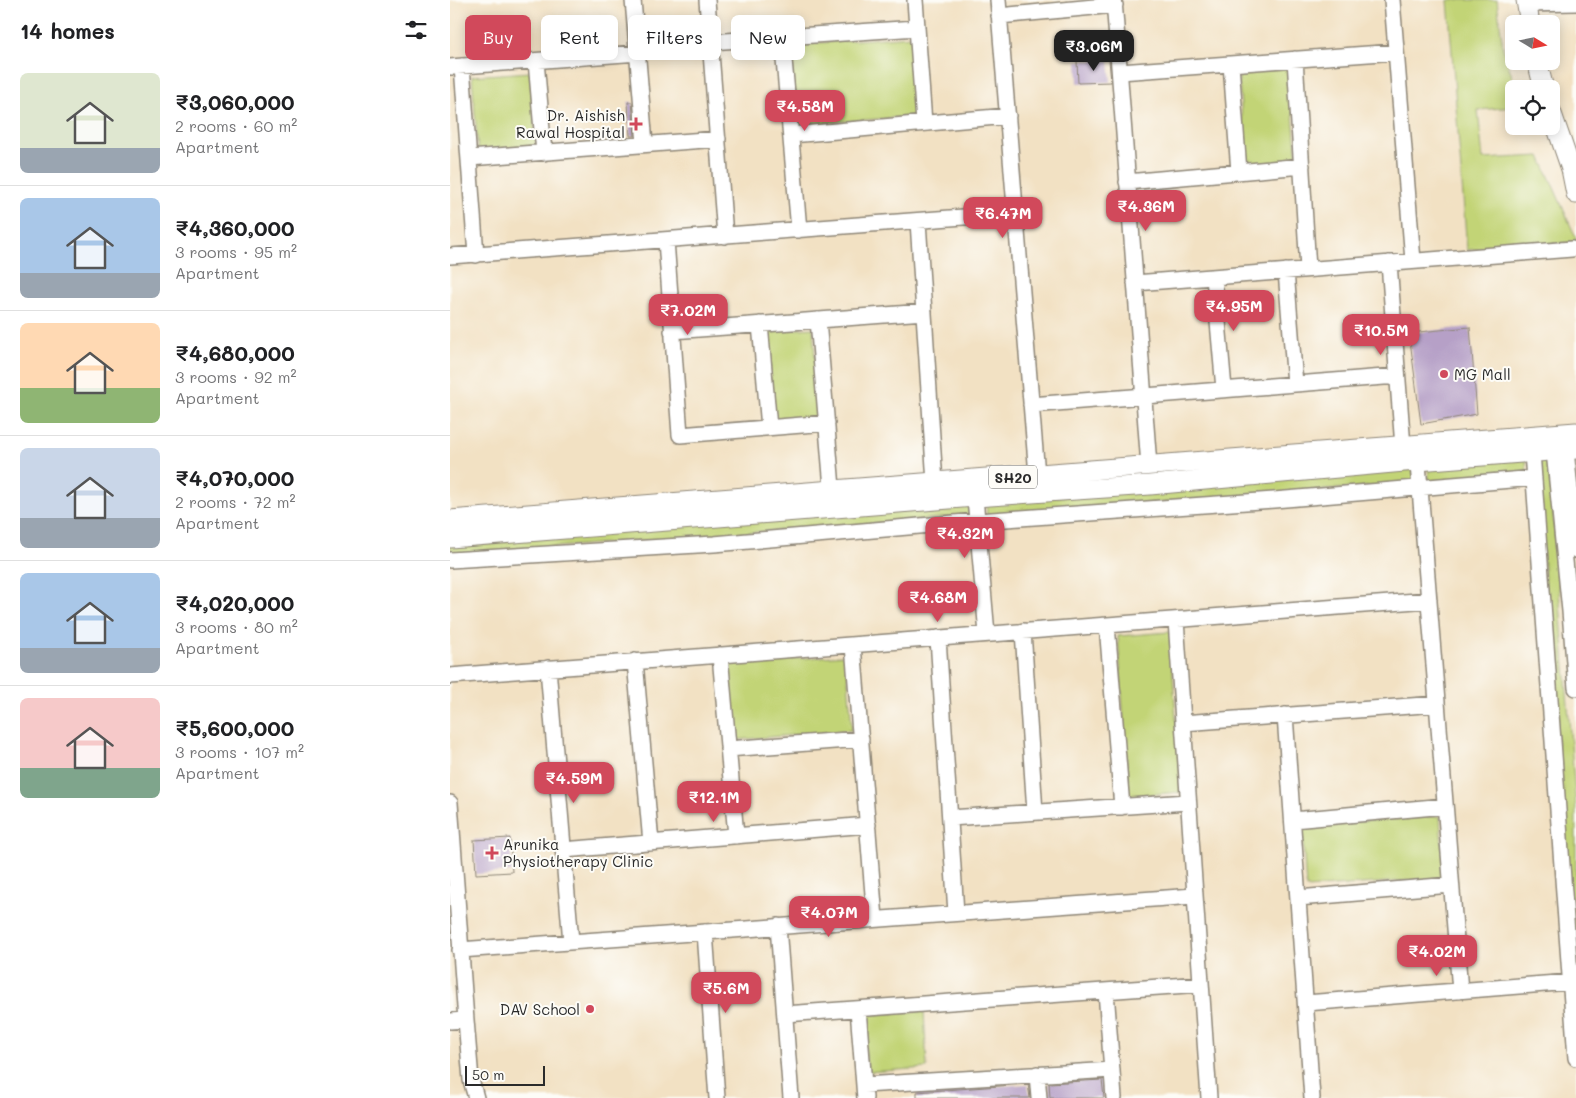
<!DOCTYPE html>
<meta charset="utf-8">
<style>
body{margin:0;font-family:Mali,sans-serif;background:#f2f2f2;color:#202124;height:100vh;display:flex;flex-direction:column;font-size:19px;white-space:nowrap}
*{box-sizing:border-box;margin:0}
p{font-size:16px;color:#757577}
.icon{flex:none;width:28px;height:28px;fill:none;stroke:currentColor;stroke-width:2;stroke-linecap:round;stroke-linejoin:round}
.map{position:relative;flex:1;overflow:hidden}
.drawer{display:flex;flex-direction:column;background:#fff;width:450px}
.drawer>*{flex:none}
.hud{position:absolute;left:15px;top:15px;width:475px;height:45px;display:flex;gap:10px}
.needle{width:32px;rotate:100deg}
.buttons{position:absolute;left:1055px;top:15px;display:grid;gap:10px}
.buttons a{display:grid;place-items:center;width:55px;height:55px;border-radius:8px;background:#fff;box-shadow:0 2px 12px #0003;font-size:25px}
.scale{position:absolute;left:15px;bottom:12px;width:80px;box-sizing:border-box;padding-left:5px;border:2px solid #2b2b2b;border-top:0;font-size:14px;line-height:18px;white-space:nowrap;color:#2b2b2b;-webkit-text-stroke:4px #fdfcf7;paint-order:stroke}
.price{position:absolute;translate:-50% -42px;padding:0 11px;border-radius:10px;background:#d1495b;color:#fff;font-size:16px;line-height:32px;filter:drop-shadow(0 1px 2px #0008)}
.price::after{content:'';position:absolute;left:50%;top:30px;width:15px;height:11px;margin-left:-8px;background:inherit;clip-path:polygon(0 0,100% 0,50% 100%)}
.price.on{background:#222;color:#fff}
ul{padding:0;list-style:none}
li{display:flex;align-items:center;gap:15px;height:125px;padding:0 20px}
li+li{border-top:1px solid #e0e0e0}
li span{display:grid;place-items:center;flex:none;width:140px;height:100px;border-radius:8px;color:#555}
li>.icon{margin-inline-start:auto}
span .icon{width:60px;height:60px;fill:#fffc;stroke-width:1}
li b{font-size:21px}
h2{display:flex;justify-content:space-between;align-items:center;height:60px;padding:0 20px;font-size:21px}
.chip{padding:0 18px;border-radius:8px;background:#fff;box-shadow:0 2px 12px #0003;font-size:18px;line-height:45px}
.chip.on{background:#d1495b;color:#fff}
main{display:flex;flex:1;min-height:0}
.map>svg:first-child{display:block}
.green{fill:#c2d476;stroke:#768050}
.building{fill:#b6a0c7}
.lines{fill:none;stroke-linecap:round;stroke-linejoin:round}
.minor-casing{stroke:#8e8677;stroke-width:18}
.major-casing{stroke:#8e8677;stroke-width:21}
.minor{stroke:#fff;stroke-width:15}
.major{stroke:#fff;stroke-width:19}
.poi-dot{fill:#d1495b;stroke:#fdfcf7;stroke-width:2}
.labels{text-anchor:middle;dominant-baseline:central;stroke-width:4;stroke-linejoin:round;paint-order:stroke}
.shield{fill:#fdfcf7;stroke:#6a6a68;stroke-width:1}
.shield-label{font-size:14px;font-weight:bold;fill:#2b2b2b}
.poi-label{font-size:15px;fill:#2b2b2b;stroke:#fdfcf7;text-anchor:end}
</style>
<main>
<section class="drawer">
<h2>14 homes<svg class="icon" aria-label="filters" viewBox="0 0 24 24"><path d="M4 7h16M4 17h16"/><circle cx="9" cy="7" r="2"/><circle cx="15" cy="17" r="2"/></svg></h2>
<ul>
<li><span style="background:linear-gradient(#dfe7d0 75%,#9aa5b1 0)"><svg class="icon" aria-label="home" viewBox="0 0 24 24"><path d="M3 11l9-7 9 7M6 9v11h12V9"/></svg></span><div><b>₹3,060,000</b><p>2 rooms · 60 m²</p><p>Apartment</p></div></li>
<li><span style="background:linear-gradient(#a9c7e8 75%,#9aa5b1 0)"><svg class="icon" aria-label="home" viewBox="0 0 24 24"><path d="M3 11l9-7 9 7M6 9v11h12V9"/></svg></span><div><b>₹4,360,000</b><p>3 rooms · 95 m²</p><p>Apartment</p></div></li>
<li><span style="background:linear-gradient(#ffd9b3 65%,#8fb573 0)"><svg class="icon" aria-label="home" viewBox="0 0 24 24"><path d="M3 11l9-7 9 7M6 9v11h12V9"/></svg></span><div><b>₹4,680,000</b><p>3 rooms · 92 m²</p><p>Apartment</p></div></li>
<li><span style="background:linear-gradient(#c9d6e8 70%,#9aa5b1 0)"><svg class="icon" aria-label="home" viewBox="0 0 24 24"><path d="M3 11l9-7 9 7M6 9v11h12V9"/></svg></span><div><b>₹4,070,000</b><p>2 rooms · 72 m²</p><p>Apartment</p></div></li>
<li><span style="background:linear-gradient(#a9c7e8 75%,#9aa5b1 0)"><svg class="icon" aria-label="home" viewBox="0 0 24 24"><path d="M3 11l9-7 9 7M6 9v11h12V9"/></svg></span><div><b>₹4,020,000</b><p>3 rooms · 80 m²</p><p>Apartment</p></div></li>
<li><span style="background:linear-gradient(#f6c9c9 70%,#7fa58c 0)"><svg class="icon" aria-label="home" viewBox="0 0 24 24"><path d="M3 11l9-7 9 7M6 9v11h12V9"/></svg></span><div><b>₹5,600,000</b><p>3 rooms · 107 m²</p><p>Apartment</p></div></li>
</ul>
</section>
<div class="map">
<svg width="1126" height="1098" viewBox="0 0 1126 1098">
<rect width="100%" height="100%" fill="#fdfcf7"/>
<filter id="ink" filterUnits="userSpaceOnUse"><feTurbulence type="fractalNoise" baseFrequency=".02" numOctaves="2"/><feDisplacementMap in="SourceGraphic" scale="10" xChannelSelector="R" yChannelSelector="G"/><feConvolveMatrix kernelMatrix="1 2 1 2 8 2 1 2 1" color-interpolation-filters="sRGB"/></filter>
<filter id="wash" filterUnits="userSpaceOnUse"><feTurbulence type="fractalNoise" baseFrequency=".0096" numOctaves="4" result="noise"/><feDisplacementMap in="SourceGraphic" scale="20" xChannelSelector="R" yChannelSelector="G"/><feGaussianBlur stdDeviation="1.12" result="paint"/><feColorMatrix in="noise" values="0 0 0 0 0 0 0 0 0 0 0 0 0 0 0 0 0 1.4 0 .05"/><feComposite in="paint" operator="in"/></filter>
<g filter="url(#wash)">
<rect width="100%" height="100%" fill="#f2e1c3"/>
<path class="green" d="M998,0H1047L1053,48L1066,89H1064V107L1028,110L1033,159L1090,156L1126,238V242L1017,250Z
M462,36L467,116L346,125L340,45Z
M839,65L847,162L796,167L788,70Z
M80,72L86,146L28,151L22,76Z
M363,328L369,418L324,421L317,331Z
M1076,459L1077,474L979,481L978,467Z
M1099,461L1126,808V987L1086,462Z
M963,469L964,483L537,516L536,502Z
M518,503L519,516L0,555V541Z
M720,632L731,792L679,796L668,636Z
M396,655L402,730L285,740L278,664Z
M990,816L994,878L856,888L852,826Z
M474,1011L477,1068L417,1072L413,1015Z"/>
<g id="blocks">
<path class="building" d="M659,60L661,82L628,83L627,61Z
M178,102H182L185,136H180Z
M1020,327L1027,414L971,424L959,333Z
M60,838L62,872L26,874L24,840Z
M652,1080L654,1098H600L599,1083Z
M578,1084L580,1098H467V1092Z"/>
</g>
</g>
<g filter="url(#ink)">
<use href="#blocks" fill-opacity="0" stroke="#8e8677" stroke-width="1"/>
<g class="lines">
<defs>
<path id="minor" d="M183,0L195,144
M257,0L275,236
M465,0L474,123
M548,0L587,475
M664,0L699,466
M942,0L963,261
M1076,4L1126,3
M549,16L665,5
M332,37L349,230
M260,42L467,28
M845,59L858,269
M86,61L94,153
M781,64L789,172
M12,66L26,255
M0,67L188,53
M670,72L946,52
M341,135L558,116
M19,158L268,139
M677,182L852,166
M468,221L485,483
M216,240L230,435L377,423
M0,256L566,213
M939,263L953,447
M836,271L845,384
M764,277L774,389
M685,283L1122,249
M368,320L383,500
M310,324L319,428
M222,331L474,312
M581,405L947,376
M1116,450L1126,550
M967,451L1010,991
M1104,451L1120,611L1126,688
M1082,452L1126,1058
M524,486L537,634
M0,560L264,544L527,521L824,500L1084,478
M726,620L759,1098
M657,625L672,807
M573,631L585,812
M488,638L506,913
M403,645L425,919
M270,655L286,836
M185,661L201,843
M98,668L121,942
M0,676L979,600
M835,715L862,1098
M733,723L987,704
M278,749L411,739
M0,803L16,1020L21,1080L26,1098
M500,818L738,802
M843,820L995,806
M113,850L418,825
M848,898L1001,885
M328,926L341,1098
M255,932L267,1098
M10,950L744,896
M656,991L664,1098
M856,1003L1120,982
M408,1009L415,1098
M335,1014L751,984
M0,1021L16,1020
M587,1074L589,1098
M414,1085L662,1070"/>
<path id="major" d="M1076,0L1080,24
M1087,61L1094,89
M1101,111L1121,169L1126,194
M0,520L1126,432
M0,538L525,497L700,485L954,462L1126,449"/>
</defs>
<use href="#minor" class="minor-casing"/>
<use href="#major" class="major-casing"/>
<use href="#minor" class="minor"/>
<use href="#major" class="major"/>
</g>
</g>
<g class="poi-dot">
<path d="M183.5 116.5h5v5h5v5h-5v5h-5v-5h-5v-5h5z"/>
<circle cx="994" cy="374" r="5"/>
<path d="M39.5 845.5h5v5h5v5h-5v5h-5v-5h-5v-5h5z"/>
<circle cx="140" cy="1009" r="5"/>
</g>
<g class="labels">
<rect class="shield" x="539" y="465.5" width="48" height="23" rx="4"/>
<g class="shield-label">
<text x="563" y="477">SH20</text>
</g>
<g class="poi-label">
<text x="175" y="115">Dr. Aishish<tspan x="175" dy="17">Rawal Hospital</tspan></text>
<text x="1004" y="374" text-anchor="start">MG Mall</text>
<text x="53" y="844" text-anchor="start">Arunika<tspan x="53" dy="17">Physiotherapy Clinic</tspan></text>
<text x="130" y="1009">DAV School</text>
</g>
</g>
</svg>
<div class="buttons">
<a><svg class="needle" viewBox="-14 -14 28 28"><path d="M0-13l5 13h-10z" fill="#e53935"/><path d="M0 13l5-13h-10z" fill="#757577"/></svg></a>
<a><svg class="icon" aria-label="locate" viewBox="0 0 24 24"><circle cx="12" cy="12" r="6"/><path d="M12 2v4M12 18v4M2 12h4M18 12h4"/></svg></a>
</div>
<div class="scale">50 m</div>
<b class="price on" style="left:644px;top:72px">₹3.06M</b>
<b class="price" style="left:355px;top:132px">₹4.58M</b>
<b class="price" style="left:696px;top:232px">₹4.36M</b>
<b class="price" style="left:553px;top:239px">₹6.47M</b>
<b class="price" style="left:784px;top:332px">₹4.95M</b>
<b class="price" style="left:238px;top:336px">₹7.02M</b>
<b class="price" style="left:931px;top:356px">₹10.5M</b>
<b class="price" style="left:515px;top:559px">₹4.32M</b>
<b class="price" style="left:488px;top:623px">₹4.68M</b>
<b class="price" style="left:124px;top:804px">₹4.59M</b>
<b class="price" style="left:264px;top:823px">₹12.1M</b>
<b class="price" style="left:379px;top:938px">₹4.07M</b>
<b class="price" style="left:987px;top:977px">₹4.02M</b>
<b class="price" style="left:276px;top:1014px">₹5.6M</b>
<div class="hud">
<a class="chip on">Buy</a>
<a class="chip">Rent</a>
<a class="chip">Filters</a>
<a class="chip">New</a>
</div>
</div>
</main>
